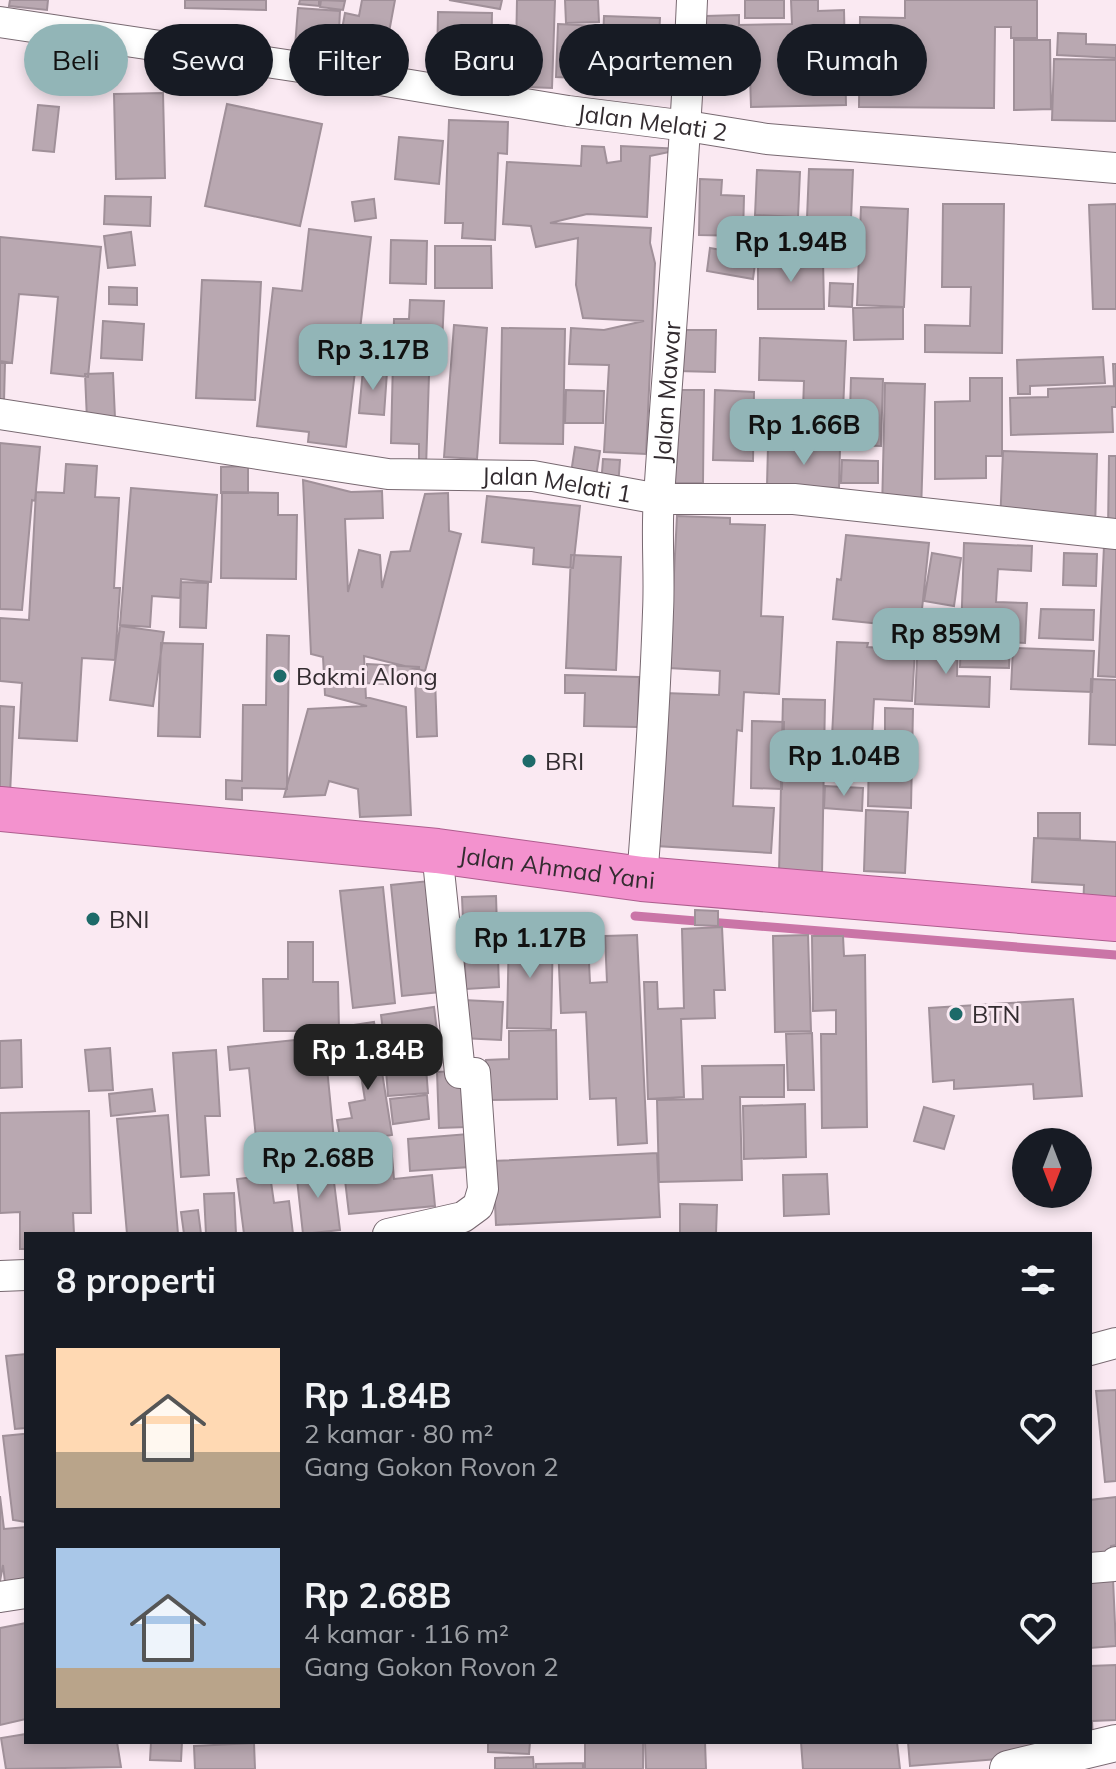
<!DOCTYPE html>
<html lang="id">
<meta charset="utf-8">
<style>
body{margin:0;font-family:Mulish,sans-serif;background:#20242c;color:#f1f3f6;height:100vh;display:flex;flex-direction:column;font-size:30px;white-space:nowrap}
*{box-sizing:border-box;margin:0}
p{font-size:26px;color:#9ea1a6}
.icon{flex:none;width:44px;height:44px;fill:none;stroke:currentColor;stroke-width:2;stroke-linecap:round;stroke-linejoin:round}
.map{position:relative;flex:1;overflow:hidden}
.panel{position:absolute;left:24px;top:1232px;width:1068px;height:512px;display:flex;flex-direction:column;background:#171b24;border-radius:0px;box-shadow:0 4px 12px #0003}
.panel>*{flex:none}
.banner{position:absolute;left:24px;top:24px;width:1068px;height:72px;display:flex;gap:16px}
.needle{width:52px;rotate:180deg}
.fabs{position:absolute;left:1012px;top:1128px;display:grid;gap:16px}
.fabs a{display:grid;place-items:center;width:80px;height:80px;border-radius:50%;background:#171b24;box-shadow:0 4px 12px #0003;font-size:40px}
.price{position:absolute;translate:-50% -68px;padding:0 18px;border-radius:16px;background:#92b5b7;color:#111;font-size:26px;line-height:52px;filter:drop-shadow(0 2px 4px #0008)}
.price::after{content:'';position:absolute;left:50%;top:48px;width:24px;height:18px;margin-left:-12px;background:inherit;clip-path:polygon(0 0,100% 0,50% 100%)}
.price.active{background:#222;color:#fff}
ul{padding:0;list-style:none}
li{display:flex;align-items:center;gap:24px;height:200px;padding:0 32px}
li span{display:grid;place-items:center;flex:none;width:224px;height:160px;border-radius:0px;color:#555}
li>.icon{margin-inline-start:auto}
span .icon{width:96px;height:96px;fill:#fffc;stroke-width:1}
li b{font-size:34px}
h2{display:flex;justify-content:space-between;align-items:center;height:96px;padding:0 32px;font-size:34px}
.chip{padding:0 28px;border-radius:36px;background:#171b24;box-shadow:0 4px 12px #0003;font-size:28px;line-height:72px}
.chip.active{background:#92b5b7;color:#111}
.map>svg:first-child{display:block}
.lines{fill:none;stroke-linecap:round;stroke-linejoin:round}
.stream{stroke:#ca75a7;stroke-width:9}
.building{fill:#b9a8b1;stroke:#a09099;stroke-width:2}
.minor-casing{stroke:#786971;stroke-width:32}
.tertiary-casing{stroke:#786971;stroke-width:38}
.trunk-casing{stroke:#ae5d8e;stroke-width:46}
.minor{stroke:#fff;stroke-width:30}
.tertiary{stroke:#fff;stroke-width:36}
.trunk{stroke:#f392ce;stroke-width:44}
.poi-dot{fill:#1d6a69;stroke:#fae9f2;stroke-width:3}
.labels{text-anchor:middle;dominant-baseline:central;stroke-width:6;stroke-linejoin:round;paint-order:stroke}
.street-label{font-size:24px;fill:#332c30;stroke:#fae9f2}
.poi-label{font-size:24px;fill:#332c30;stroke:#fae9f2;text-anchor:start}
</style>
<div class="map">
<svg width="1116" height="1769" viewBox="0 0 1116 1769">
<rect width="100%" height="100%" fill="#fae9f2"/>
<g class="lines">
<path class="stream" d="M635,916L1116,955"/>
</g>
<path class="building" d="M10,0H48L47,10L9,6Z
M185,0H266V10L185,8Z
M300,0H319V6L299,4Z
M321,0L345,1L343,10L320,7Z
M362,0H395L384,59L338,51L345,13L359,16Z
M449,0H502L500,9Z
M517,0H555L552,88L527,87L528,52H516Z
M565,0H598L599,22L566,23Z
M745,0H784V18H745Z
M791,0H818V11L844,10L846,105L751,107L750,76L708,77L706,16L739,15V25L792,24Z
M905,0H1037V38H1011V27H995L994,108L859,107L860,17L905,18Z
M298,8L340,11L338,50L295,47Z
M438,12L492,13L491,68L437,66Z
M604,16L660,18L656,93L601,90Z
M558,24L598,26L596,79L556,77Z
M1058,33L1086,34V44L1116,45V58L1057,55Z
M1014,40H1050L1051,109L1014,110Z
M1054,59L1116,60V121L1052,120Z
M163,93L165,178L116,179L114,94Z
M227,104L322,124L300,226L205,206Z
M38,105L59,107L54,152L33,150Z
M449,120L508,122L507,154L498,153L495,240L462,238L463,223H445Z
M399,137L443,141L439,184L395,179Z
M582,146L604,147L607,163L621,161V146L683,149L650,156L647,217L587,214L550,223L651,228L650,243L655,263L646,454L604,452L609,365L569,364L571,328L604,330L644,321L583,318L576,285L578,238L536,247L531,226L503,224L507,162L581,166Z
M809,169L853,170L850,245L806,243Z
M757,170L800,172L798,217L755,215Z
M700,179L722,180L721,195L744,196L743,236L699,235Z
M105,196L151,197L150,226L104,224Z
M374,199L376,218L355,221L352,202Z
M943,204H1004L1002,353L925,352V325L970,326L971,287H942Z
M1116,204V309H1093L1089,205Z
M861,207L908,209L904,307L857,305Z
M309,229L371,237L346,447L308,442L309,432L257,426L273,288L302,291Z
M131,232L135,265L108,268L104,236Z
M811,234V255L762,257L761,236Z
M0,237L101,247L88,377L51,373L58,297L19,294L12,363L0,361Z
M391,240L427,241L426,284L390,283Z
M435,246H491L492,288H435Z
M710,248L756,256L753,279L707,271Z
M823,258L824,309H758V259Z
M202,280L261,282L255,400L196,398Z
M830,283L853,284L852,307L829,306Z
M109,287L137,288V305L109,304Z
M410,300L444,301L442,344H430L426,468H419V444L391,443L394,319H409Z
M903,307V339L854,340L853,308Z
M103,321L144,324L142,360L101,358Z
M454,325L487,328L477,459L444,457Z
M502,328L565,329L563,444L500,443Z
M679,330H716L715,372L678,371Z
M760,338L846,341L843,411L803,409L804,381L759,380Z
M1103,357L1105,383L1030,386V394H1018L1017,360Z
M0,363H5L4,402H0Z
M1113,364H1116V407H1112L1113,432L1011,435L1010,398L1048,397V389L1114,386Z
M363,369L387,372L384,415L359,413Z
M113,373L115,418L87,420L85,374Z
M851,378L883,379L881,446L849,445Z
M970,378H1002V456H986V478L935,479V402L970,401Z
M885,383L925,384L921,512L882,511Z
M566,390L604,391L603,423H565Z
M673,390H704L703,483H672Z
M715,390L754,392L753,461L713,460Z
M0,443L40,447L35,501L32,500L22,610L0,609Z
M768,446L840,448L839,488L767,486Z
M575,447L600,451L596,477L571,473Z
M1003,451L1097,454L1095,530L1000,526Z
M1109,456H1116V531H1108Z
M603,459L620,460L618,487L601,486Z
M842,460L878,461V483H841Z
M66,464L97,466L95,497L119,498L114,588H120L115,660L82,658L77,741L19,738L22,683L0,681V618L29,620L36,492L64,493Z
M248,466V493H221V467Z
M303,480L351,492L382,491L383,518L345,519L348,592L359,550L380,555L382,588L391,552L410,551L425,494L448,493L449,531L461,534L425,671L364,656L366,699V697L406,707L411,815L360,817L358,789L329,781L325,795L284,797L308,709L367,706L325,695L323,657L311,654Z
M131,488L217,495L211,582L181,579L180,598L152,596L150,627L120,625Z
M222,492L278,493V515H297L296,579L221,578Z
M487,496L580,506L573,568L533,564L534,548L482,542Z
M677,516L730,518V524L765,525L761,616L783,617L779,694L744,692L742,731L737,730L733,806L774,808L771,853L656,846L665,693L719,695L720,671L669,668Z
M846,535L929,543L920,628L833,619L837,579L841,580Z
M964,543L1032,546L1031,571L998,569L996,602L1027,603L1025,643L1010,642L1009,668L960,667Z
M1104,546H1116V677L1098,676Z
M932,553L961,558L954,606L924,601Z
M1064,553L1097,554L1096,586L1063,585Z
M571,555L621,557L616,670L566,668Z
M181,582L208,583L206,628L180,627Z
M1041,609L1094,610L1093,640L1039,638Z
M120,626L164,632L153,706L110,700Z
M267,635L289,636L287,789L242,788V800L226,799V780L242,781L243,705H266Z
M918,636L958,638L957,676L990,677L989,707L915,704Z
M837,642L868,643L867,647L915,650L912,701L874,699L870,776L830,774Z
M161,643L203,644L200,737L158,736Z
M1013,648L1094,651L1092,692L1011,689Z
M367,664L419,667L418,685L367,683Z
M565,675L639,677L638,727L584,726L585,693H565Z
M435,678L437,736L417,737L415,679Z
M1091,679L1116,680V745L1089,744Z
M783,699L825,700L822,874L779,873Z
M0,706L14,707L10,795L0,794Z
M885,708L913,709L911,808L868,806L869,750H885Z
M752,721L784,722L782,789L751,788Z
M825,786L863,788L862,811L824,808Z
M866,810L908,812L905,873L864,871Z
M1038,813H1080V839L1038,838Z
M1034,838L1116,842V912L1083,911L1084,885L1032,882Z
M429,881L440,992L402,996L391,885Z
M383,887L395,1003L353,1008L340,891Z
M496,896L499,987L466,989L462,897Z
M695,910L718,911V926L695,925Z
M587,920L590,983L607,982L605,936L637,935L647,1143L618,1145L616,1098L590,1099L586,1012L561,1013L557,921Z
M722,927L725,990H714L715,1018L681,1019L684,1097L648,1099L644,982H657L658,1009L684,1008L682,929Z
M509,930L553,931L551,1029L507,1028Z
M808,935L811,1031L775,1032L773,936Z
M812,936H843L844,956L865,955L867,1127L822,1128L821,1034H836V1010L813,1011Z
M288,942H313V982H338L339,1031H264L263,979H288Z
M1073,999L1082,1096L1034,1099L1033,1084L954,1089V1080L933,1082L929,1008Z
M463,1000L503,1002L501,1040L461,1038Z
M434,1007L438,1039L385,1047L381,1015Z
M374,1022L392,1135L341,1143L337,1120L352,1118L349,1103L365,1100L353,1025Z
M556,1030L557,1099L487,1100L486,1060L509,1059V1031Z
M812,1033L814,1090H788L786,1034Z
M324,1037L335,1150L258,1158L249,1068L230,1070L228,1047Z
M21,1040L22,1087L0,1088V1041Z
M110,1048L113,1090L89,1091L85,1050Z
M216,1050L220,1116H205L209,1175L181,1177L173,1053Z
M425,1055L428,1093L388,1096L385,1057Z
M784,1065V1097H740L742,1180L659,1182L657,1100L703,1099L702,1066Z
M457,1071L466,1082L467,1127L439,1128L437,1072Z
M152,1089L155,1111L111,1116L109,1094Z
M427,1095L429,1119L393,1124L390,1099Z
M805,1104L806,1157L744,1159L743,1106Z
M924,1107L954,1116L944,1149L914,1141Z
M89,1111L91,1213H73L74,1234H26V1249H20V1212L0,1213V1113Z
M168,1115L178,1234H127L117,1119Z
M468,1134L470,1167L410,1171L408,1139Z
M391,1145L394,1179L432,1175L435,1206L349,1214L343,1163L357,1161L355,1149Z
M657,1153L660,1217L496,1225L493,1161Z
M332,1166L340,1230L303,1234L296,1170Z
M827,1174L829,1214L784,1216L783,1175Z
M270,1175L274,1203L289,1201L293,1234H244L237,1179Z
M234,1193L236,1234H206L204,1194Z
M680,1204L717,1205L716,1234H680Z
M198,1210L201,1234H184L181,1212Z
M26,1354V1428L15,1429L6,1356Z
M1116,1390V1481L1105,1482L1096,1391Z
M23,1434H26V1522L13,1520L3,1436Z
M0,1496L4,1529L26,1527V1589L6,1591L3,1565L0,1581Z
M1116,1497V1545L1111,1546L1113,1562L1090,1564V1500Z
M1113,1579L1116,1646L1090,1648V1580Z
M26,1623V1719L0,1725V1628Z
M1116,1665V1720L1092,1721L1093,1741L1090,1742V1666Z
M26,1734V1742H117L121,1767L6,1769L1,1738Z
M151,1742H182L181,1761L150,1760Z
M488,1742H530L529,1754L488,1752Z
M585,1742H643V1769H585Z
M645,1742H705L706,1769H646Z
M801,1742H897L900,1769H803Z
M908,1742H1036L1037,1756L910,1766Z
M254,1743L255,1769H195L194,1746Z
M533,1757L534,1769H495V1758Z
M583,1763V1769H536V1764Z"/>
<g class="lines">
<defs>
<g id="minor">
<path id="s1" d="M0,22L313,69L568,111L687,126L767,139L1116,168"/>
<path id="s2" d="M0,414L388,474L533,476L659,499H794L1116,534"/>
<path id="s3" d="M642,879C649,790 655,701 658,612C660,574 656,535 659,497C670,331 685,166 692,0"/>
<path d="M388,1234L463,1217L478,1206L483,1189L475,1073H460L437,851"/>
<path d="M0,1276L26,1275"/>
<path d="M1090,1350L1116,1343"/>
<path d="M1090,1568L1114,1566L1116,1562"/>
<path d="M0,1597L26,1593"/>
</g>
<path id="tertiary" d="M1008,1769L1116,1743"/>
<g id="trunk">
<path id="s4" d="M0,809L437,851L642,879L1116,919"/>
</g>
</defs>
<use href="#minor" class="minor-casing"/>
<use href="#tertiary" class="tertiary-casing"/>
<use href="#trunk" class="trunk-casing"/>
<use href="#minor" class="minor"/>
<use href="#tertiary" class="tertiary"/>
<use href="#trunk" class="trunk"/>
</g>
<g class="poi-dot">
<circle cx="280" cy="676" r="8"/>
<circle cx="529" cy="761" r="8"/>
<circle cx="93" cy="919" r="8"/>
<circle cx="956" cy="1014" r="8"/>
</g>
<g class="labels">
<g class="street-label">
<text stroke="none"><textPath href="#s1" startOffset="660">Jalan Melati 2</textPath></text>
<text stroke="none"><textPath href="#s3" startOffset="488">Jalan Mawar</textPath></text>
<text stroke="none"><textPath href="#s2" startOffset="562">Jalan Melati 1</textPath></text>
<text stroke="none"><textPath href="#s4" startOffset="560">Jalan Ahmad Yani</textPath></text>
</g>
<g class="poi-label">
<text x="296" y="676">Bakmi Along</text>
<text x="545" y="761">BRI</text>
<text x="109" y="919">BNI</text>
<text x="972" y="1014">BTN</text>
</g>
</g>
</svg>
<div class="fabs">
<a><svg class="needle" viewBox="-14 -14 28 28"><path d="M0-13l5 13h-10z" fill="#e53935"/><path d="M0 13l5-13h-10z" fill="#9ea1a6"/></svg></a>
</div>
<b class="price" style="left:791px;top:284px">Rp 1.94B</b>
<b class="price" style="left:373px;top:392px">Rp 3.17B</b>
<b class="price" style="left:804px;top:467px">Rp 1.66B</b>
<b class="price" style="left:946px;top:676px">Rp 859M</b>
<b class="price" style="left:844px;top:798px">Rp 1.04B</b>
<b class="price" style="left:530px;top:980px">Rp 1.17B</b>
<b class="price active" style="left:368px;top:1092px">Rp 1.84B</b>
<b class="price" style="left:318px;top:1200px">Rp 2.68B</b>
<div class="banner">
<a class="chip active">Beli</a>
<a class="chip">Sewa</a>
<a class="chip">Filter</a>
<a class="chip">Baru</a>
<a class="chip">Apartemen</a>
<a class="chip">Rumah</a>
</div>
<section class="panel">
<h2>8 properti<svg class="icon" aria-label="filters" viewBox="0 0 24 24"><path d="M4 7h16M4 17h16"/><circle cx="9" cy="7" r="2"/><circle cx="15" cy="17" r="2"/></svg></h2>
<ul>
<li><span style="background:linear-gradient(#ffd9b3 65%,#b9a48a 0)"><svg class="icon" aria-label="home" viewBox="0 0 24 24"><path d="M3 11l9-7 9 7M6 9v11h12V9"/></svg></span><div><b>Rp 1.84B</b><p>2 kamar · 80 m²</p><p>Gang Gokon Rovon 2</p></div><svg class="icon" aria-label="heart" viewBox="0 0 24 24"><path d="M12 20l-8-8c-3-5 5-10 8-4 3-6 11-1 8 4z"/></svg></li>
<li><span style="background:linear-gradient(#a9c7e8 75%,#b9a48a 0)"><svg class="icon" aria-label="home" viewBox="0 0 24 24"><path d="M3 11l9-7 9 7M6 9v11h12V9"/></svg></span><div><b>Rp 2.68B</b><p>4 kamar · 116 m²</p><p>Gang Gokon Rovon 2</p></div><svg class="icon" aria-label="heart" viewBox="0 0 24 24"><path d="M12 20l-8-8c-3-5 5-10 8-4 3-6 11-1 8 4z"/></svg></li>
</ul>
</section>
</div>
